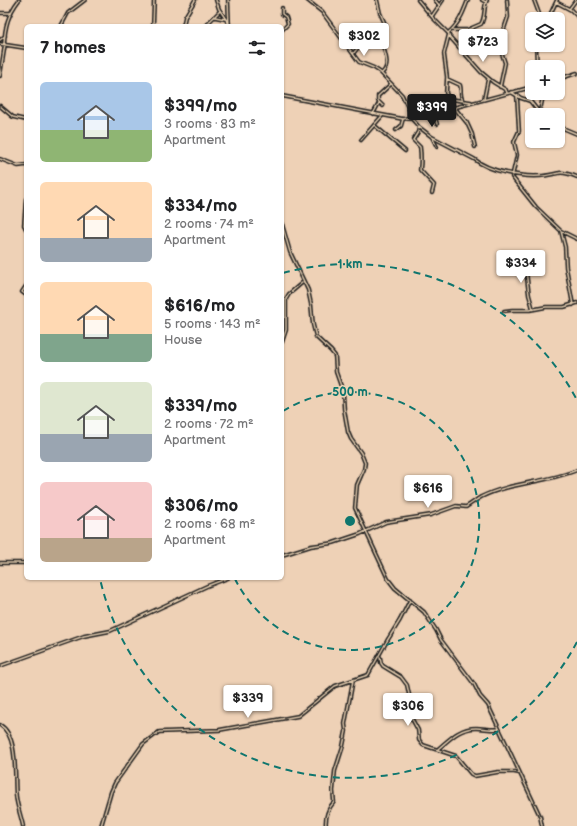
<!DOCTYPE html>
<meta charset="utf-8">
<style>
body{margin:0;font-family:"Balsamiq Sans",sans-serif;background:#f2f2f2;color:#202124;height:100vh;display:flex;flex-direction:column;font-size:15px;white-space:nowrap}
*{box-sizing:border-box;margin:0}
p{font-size:13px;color:#757577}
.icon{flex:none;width:22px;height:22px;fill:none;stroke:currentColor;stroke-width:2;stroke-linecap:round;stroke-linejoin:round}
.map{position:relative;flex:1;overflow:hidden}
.drawer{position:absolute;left:24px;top:24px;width:260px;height:556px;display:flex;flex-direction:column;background:#fff;border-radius:6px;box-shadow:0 1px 3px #0004}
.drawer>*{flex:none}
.fabs{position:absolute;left:525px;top:12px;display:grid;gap:8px}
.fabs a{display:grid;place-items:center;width:40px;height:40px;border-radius:6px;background:#fff;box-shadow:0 1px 3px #0004;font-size:20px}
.price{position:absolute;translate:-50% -34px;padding:0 9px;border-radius:4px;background:#fff;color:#222;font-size:13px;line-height:26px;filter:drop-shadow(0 1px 2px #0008)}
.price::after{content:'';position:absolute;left:50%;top:24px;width:12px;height:9px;margin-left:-6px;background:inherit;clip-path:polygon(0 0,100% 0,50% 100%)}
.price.selected{background:#1c1c1c;color:#fff}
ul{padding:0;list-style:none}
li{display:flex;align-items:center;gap:12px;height:100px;padding:0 16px}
li span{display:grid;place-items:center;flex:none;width:112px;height:80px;border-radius:6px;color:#555}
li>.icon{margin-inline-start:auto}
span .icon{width:48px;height:48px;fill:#fffc;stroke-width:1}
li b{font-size:17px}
h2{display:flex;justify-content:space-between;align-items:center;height:48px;padding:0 16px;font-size:17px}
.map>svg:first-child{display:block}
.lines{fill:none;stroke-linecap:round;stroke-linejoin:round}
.street-casing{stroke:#1c1c1c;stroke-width:4.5}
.street{stroke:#ecd3b4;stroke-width:1.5}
.ring{fill:none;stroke:#0f766e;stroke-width:2;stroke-dasharray:7 5}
.centre{fill:#0f766e;stroke:#ecd3b4;stroke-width:2}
.ring-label{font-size:12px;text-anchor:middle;font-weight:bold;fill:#0f766e;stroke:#ecd3b4;stroke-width:3;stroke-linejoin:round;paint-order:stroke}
</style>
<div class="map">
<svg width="577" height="826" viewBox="0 0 577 826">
<rect width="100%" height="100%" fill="#eed1b6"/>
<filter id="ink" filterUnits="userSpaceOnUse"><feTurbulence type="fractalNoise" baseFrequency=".025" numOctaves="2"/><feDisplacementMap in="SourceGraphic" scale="8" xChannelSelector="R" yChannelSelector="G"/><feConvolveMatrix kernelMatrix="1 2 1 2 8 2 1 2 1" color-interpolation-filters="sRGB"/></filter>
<g filter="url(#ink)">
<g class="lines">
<defs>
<path id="street" d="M216,0L219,9L229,24
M228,0L229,26
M307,0L322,12L359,62L374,68L380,72L402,95L413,118
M377,0L380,13L386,26L381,36C381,47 393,64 382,73
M418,0L433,18L449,34L444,54L447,77L446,93L454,107L467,123L472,134L475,147
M435,0L439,5
M482,0L486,2
M534,0L541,19
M556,2L571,10L577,16
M282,8V14L286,17L288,24L282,30
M570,8L576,0
M0,13H10
M432,16L443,0
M215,17L225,19
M548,19L557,0
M61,26L68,13L85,0
M153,26L154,0
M183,26L185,17L195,0
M205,26L220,11
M452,30H467L481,24C486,16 483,8 487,0
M448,33C459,24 463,13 468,0
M449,36L481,72L493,82L506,90L507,93
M0,40L5,36
M0,44L26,48
M4,44C5,27 8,14 19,0
M536,45L537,67
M353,54L363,41L380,36
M0,76L5,44
M447,79L460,85C462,91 459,94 463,101
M558,79L577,73
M500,87L505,63L502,54L504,40L503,32L508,17L507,0
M511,92L521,98L530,101L538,111L545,115
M282,96L403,119L434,113L532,87
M517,96L519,131L514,142L517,155L512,177L536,207L561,231L565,247L566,267L573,305
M484,99L488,79
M0,106L13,117L26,120
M383,106L378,101V96L391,84
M444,110L450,102V99L471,102
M540,111L543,96L541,93
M434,113L437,124
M373,114L379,103
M412,119L419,127L432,137L474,159C490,172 521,177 540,176C547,176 553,174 559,173C563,172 573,175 577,177
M374,125L405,151
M558,126L577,134
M419,127L418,132L413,140L420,147C421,155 421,162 420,170L434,185L432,193
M396,130L401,126L403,119
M432,137L437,147
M361,140L382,116
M0,159L18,166L26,165
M26,199L24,225L26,229
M282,224L290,252L308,290L311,304L313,325L316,337L331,351L335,356L336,372L343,392L344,409L348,432L351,439L361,453L365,463L364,469L357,485L355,508L388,579L395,588L424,612L436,630L441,640L474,684L480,696L488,705L540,816L542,826
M561,231L577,239
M524,254L529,295L533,309
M26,286L22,292L26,295
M504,311L512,310H530L546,307H564L577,303
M282,342L286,330V299L289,294L303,282
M282,555L311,546L333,543L360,534L386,522L431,515L456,506L466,507C471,504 476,500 481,497C511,482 546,483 577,470
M0,563H26
M380,657L381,663L383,666L401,677L407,685L410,699L412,719L418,730L419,740L423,745L456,756L471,774L475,776L498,772H514L519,773
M0,666L84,636L110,631L207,586L228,578
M0,725C19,736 14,777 16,796C17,806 21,816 23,826
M438,749C450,739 459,728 476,728C484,728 491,730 499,729
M101,826L111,792L115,783L143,744L159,732L219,730L298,716L335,686L368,675L387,641L400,620L410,600
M326,826C325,818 328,808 334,802L333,791L335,771L343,746L346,731L345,724L353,680"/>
</defs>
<use href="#street" class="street-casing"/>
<use href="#street" class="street"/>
</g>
</g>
<g class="ring">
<path d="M283 411A129 129 0 1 1 235 579"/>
<path d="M577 642A257 257 0 0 1 100 579M283 273A257 257 0 0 1 577 400"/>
</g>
<circle cx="350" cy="521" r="6" class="centre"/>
<g class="ring-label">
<text x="350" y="268">1 km</text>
<text x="350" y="396">500 m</text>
</g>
</svg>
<div class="fabs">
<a><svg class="icon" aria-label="layers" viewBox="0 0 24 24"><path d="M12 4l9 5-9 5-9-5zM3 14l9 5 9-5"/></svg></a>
<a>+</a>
<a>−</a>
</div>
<b class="price" style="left:364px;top:57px">$302</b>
<b class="price" style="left:483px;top:63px">$723</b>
<b class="price selected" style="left:432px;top:128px">$399</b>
<b class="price" style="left:521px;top:284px">$334</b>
<b class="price" style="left:428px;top:509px">$616</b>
<b class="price" style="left:248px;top:719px">$339</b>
<b class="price" style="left:408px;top:727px">$306</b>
<section class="drawer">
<h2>7 homes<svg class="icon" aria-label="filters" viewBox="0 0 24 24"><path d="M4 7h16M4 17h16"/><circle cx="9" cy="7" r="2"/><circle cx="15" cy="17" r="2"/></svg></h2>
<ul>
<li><span style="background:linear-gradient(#a9c7e8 60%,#8fb573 0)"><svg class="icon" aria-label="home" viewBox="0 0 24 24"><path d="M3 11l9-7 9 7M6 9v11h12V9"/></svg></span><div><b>$399/mo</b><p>3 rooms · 83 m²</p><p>Apartment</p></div></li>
<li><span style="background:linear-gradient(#ffd9b3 70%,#9aa5b1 0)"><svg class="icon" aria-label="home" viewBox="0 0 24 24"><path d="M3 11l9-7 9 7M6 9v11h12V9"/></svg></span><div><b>$334/mo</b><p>2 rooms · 74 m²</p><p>Apartment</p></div></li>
<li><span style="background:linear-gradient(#ffd9b3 65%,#7fa58c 0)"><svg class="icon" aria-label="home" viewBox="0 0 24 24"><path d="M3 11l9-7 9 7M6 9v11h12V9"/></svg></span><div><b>$616/mo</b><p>5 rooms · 143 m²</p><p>House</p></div></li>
<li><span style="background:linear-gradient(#dfe7d0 65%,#9aa5b1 0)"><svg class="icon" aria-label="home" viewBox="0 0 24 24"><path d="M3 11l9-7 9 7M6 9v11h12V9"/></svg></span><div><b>$339/mo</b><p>2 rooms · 72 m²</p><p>Apartment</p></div></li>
<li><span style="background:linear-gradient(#f6c9c9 70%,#b9a48a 0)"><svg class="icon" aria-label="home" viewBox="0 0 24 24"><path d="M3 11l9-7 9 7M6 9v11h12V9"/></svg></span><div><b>$306/mo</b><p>2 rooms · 68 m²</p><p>Apartment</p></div></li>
</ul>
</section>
</div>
